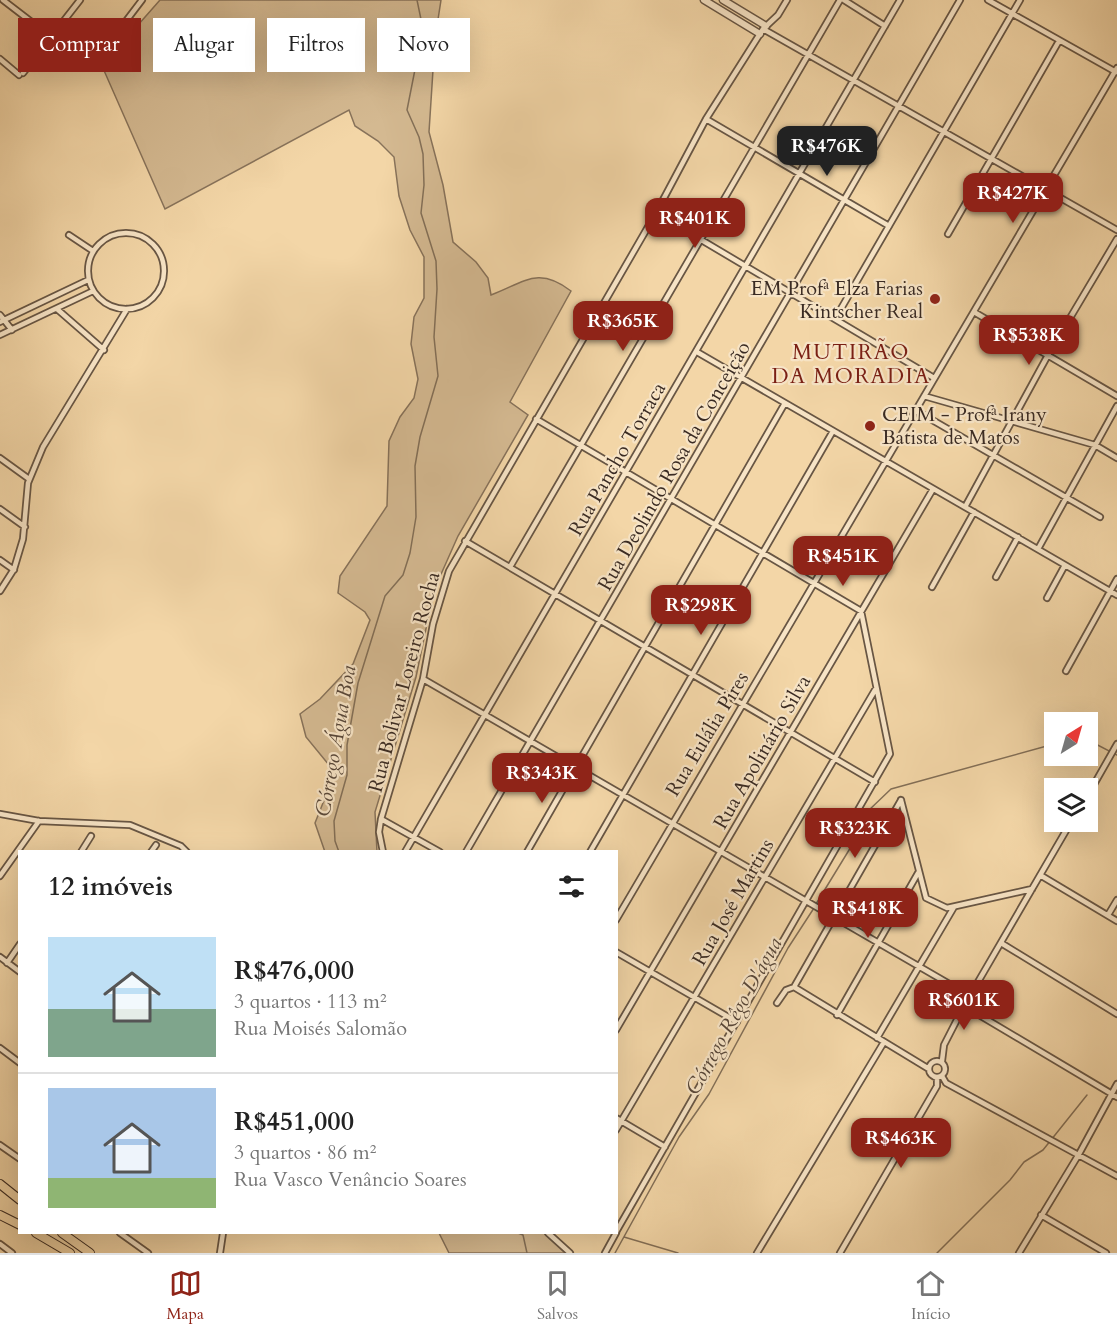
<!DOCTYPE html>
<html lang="pt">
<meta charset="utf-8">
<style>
body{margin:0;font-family:Cardo,serif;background:#f6f6f6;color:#222;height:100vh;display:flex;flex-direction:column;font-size:22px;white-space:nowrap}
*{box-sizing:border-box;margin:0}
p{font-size:20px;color:#767676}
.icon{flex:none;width:33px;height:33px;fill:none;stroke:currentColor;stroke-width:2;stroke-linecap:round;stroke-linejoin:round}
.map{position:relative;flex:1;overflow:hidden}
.drawer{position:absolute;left:18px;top:850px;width:600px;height:384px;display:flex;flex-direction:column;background:#fff;border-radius:0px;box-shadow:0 6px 24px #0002}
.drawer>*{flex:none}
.banner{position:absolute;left:18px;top:18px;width:600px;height:54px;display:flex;gap:12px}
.needle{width:39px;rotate:37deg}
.fabs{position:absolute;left:1044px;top:712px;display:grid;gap:12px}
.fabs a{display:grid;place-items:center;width:54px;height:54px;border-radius:0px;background:#fff;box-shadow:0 6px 24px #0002;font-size:30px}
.price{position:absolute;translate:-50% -51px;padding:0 14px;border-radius:12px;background:#8f2418;color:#fff;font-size:20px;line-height:39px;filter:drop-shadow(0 2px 3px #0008)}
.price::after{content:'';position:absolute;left:50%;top:36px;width:18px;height:14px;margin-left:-9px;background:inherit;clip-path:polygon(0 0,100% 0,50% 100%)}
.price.active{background:#222;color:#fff}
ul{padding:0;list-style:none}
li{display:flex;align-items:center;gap:18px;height:150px;padding:0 30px}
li+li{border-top:2px solid #e0e0e0}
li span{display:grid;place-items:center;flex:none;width:168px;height:120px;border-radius:0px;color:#555}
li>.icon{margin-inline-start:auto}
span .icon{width:72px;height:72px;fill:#fffc;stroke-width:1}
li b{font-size:26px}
h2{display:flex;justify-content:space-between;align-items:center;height:72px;padding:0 30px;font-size:26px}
.tag{padding:0 21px;border-radius:0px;background:#fff;box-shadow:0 6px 24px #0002;font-size:21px;line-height:54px}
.tag.active{background:#8f2418;color:#fff}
.tab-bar{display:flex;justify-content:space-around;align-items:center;height:84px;border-top:2px solid #e0e0e0;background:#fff;font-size:16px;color:#767676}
.tab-bar a{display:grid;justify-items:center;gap:3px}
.tab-bar .active{color:#8f2418}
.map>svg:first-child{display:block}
.green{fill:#d4b991;stroke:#87725a;stroke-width:1.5}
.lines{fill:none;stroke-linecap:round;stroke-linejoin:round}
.stream{stroke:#836f57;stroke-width:1.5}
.minor-casing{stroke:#685644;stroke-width:8}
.tertiary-casing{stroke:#685644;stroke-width:9}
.trunk-casing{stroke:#3a2b23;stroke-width:10}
.minor{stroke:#f7e4c6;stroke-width:4.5}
.tertiary{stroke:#f7e4c6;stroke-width:6}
.trunk{stroke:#f3d6a7;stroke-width:8}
.poi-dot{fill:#8f2418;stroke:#f7e4c6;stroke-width:2}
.labels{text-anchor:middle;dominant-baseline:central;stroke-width:4.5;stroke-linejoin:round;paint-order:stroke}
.poi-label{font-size:20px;fill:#3a2b23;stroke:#f7e4c6;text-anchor:end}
.street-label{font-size:20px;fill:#3a2b23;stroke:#f7e4c6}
.neighbourhood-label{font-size:21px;letter-spacing:1.5px;fill:#7a1f14;stroke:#f7e4c6}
.water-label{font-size:21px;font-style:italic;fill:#584739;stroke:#f7e4c6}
</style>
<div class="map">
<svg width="1117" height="1253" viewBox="0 0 1117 1253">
<rect width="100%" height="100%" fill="#f3d6a7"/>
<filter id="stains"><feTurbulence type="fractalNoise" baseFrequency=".00333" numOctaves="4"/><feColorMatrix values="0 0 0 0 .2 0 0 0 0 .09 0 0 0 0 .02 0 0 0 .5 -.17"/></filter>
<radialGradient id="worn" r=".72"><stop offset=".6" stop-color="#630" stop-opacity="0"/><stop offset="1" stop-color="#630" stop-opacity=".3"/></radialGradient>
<path class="green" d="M160,0H441L435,39L429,132L443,185L453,242L476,262L488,278L491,295C525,282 538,266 571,291L510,402L528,415L458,536L434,590L416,677L375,812L377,852H325L315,823L331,783L329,765L306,737L300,714L320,699L353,664L370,620L365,612L338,593L340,576L387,506L389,441L400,417L414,398L418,379L411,344L414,317L424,298V257L410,230L399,196L394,157L378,141L355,126L349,110L165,209L102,66Z
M439,1233H545L567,1253H449Z"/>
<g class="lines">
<path class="stream" d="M1088,740L1117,755
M339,852L335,841L334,821L347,775V745L358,683L385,596L403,575L410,553L416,517L415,466L420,437L438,376L434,337L437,289L436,261L421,213L424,185L423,154L419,137L407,110L423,29L417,0
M816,904L857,837L868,811L891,789L1054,744
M518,1233L523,1235L527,1253
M624,1237L678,1253
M615,1253L679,1137L709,1094L788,948L814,908
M937,1253L1010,1180L1024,1162L1043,1150L1087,1095"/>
<defs>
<path id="minor" d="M3,0L68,50L126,21L142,0
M844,0L885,26
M988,0L1116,72
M763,29L1117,230
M0,59L19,75
M23,73L80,0
M706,119L889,226
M656,213L934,378
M88 271a38 38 0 1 1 76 0a38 38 0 1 1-76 0Z
M948,234L1059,41
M69,235L93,251
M57,309L104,350
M974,312L1117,396
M0,315L12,330
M835,319L1020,0
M0,322L88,280
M0,335L93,291
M697,352L1117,595
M924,396L1095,445L1117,458
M915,410L1100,517
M536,419L861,611L890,754L616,1232
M0,458L29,479
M965,507L1048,355L1117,239
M0,509L25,527
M465,541L875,782
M1038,549L1117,406
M0,560L14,570
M510,567L840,0
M996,577L1018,537
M932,587L974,512
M0,591L14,569L23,539L28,483L43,447L127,309
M1047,598L1065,565
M1066,671L1117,579
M423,679L970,996
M1088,795L1117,744
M901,800L926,898L947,908L1032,889
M0,814L39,821L130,825L181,846L187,852
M381,819L440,852
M81,852L91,836
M151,852L156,845
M383,852L379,832L381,819L423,679L433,624L449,571L656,213L706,119L763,29L778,15L787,0
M405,852L900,0
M466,852L960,0
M527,852L785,403
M590,852L833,431
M1040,875L1117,921
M0,876L39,821
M1108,915L1117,900
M616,920L1117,68
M1001,943L1117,1014
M616,952L737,1022
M0,957L20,972
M7,963L20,944
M794,987L901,800
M794,987L929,1069
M777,1003L786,990L794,987
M964,1006L1117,1097
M837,1015L918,873
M616,1030L933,489
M877,1038L954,907
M0,1048L20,1063
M929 1069a8 8 0 1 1 16 0a8 8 0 1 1-16 0Z
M942,1061L944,1045L964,1006L1071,822
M942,1076L946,1083L1117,1176
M616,1118L665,1147
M616,1130L875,690
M0,1145L20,1159
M1041,1215L1106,1253
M120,1233L148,1253
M548,1233L570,1253
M0,1244L12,1253
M220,1253L223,1233
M605,1253L616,1233
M757,1253L884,1042
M840,1253L937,1086V1078
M1019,1253L1079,1154L1117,1084"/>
<path id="tertiary" d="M704,0L760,34
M723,0L766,26"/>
<path id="trunk" d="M0,1184L20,1200
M0,1215L20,1225
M36,1233L70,1253
M62,1233L90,1253"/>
</defs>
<use href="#minor" class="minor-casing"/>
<use href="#tertiary" class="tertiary-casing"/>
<use href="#trunk" class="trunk-casing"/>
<use href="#minor" class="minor"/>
<use href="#tertiary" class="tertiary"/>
<use href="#trunk" class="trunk"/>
</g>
<g class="poi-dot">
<circle cx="935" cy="299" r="6"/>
<circle cx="870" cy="426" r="6"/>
</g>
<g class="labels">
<g class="poi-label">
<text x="923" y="288">EM Profª Elza Farias<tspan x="923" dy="23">Kintscher Real</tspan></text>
<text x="882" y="414" text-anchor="start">CEIM - Profª Irany<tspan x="882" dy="23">Batista de Matos</tspan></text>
</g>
<g class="street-label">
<text transform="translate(617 459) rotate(-60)">Rua Pancho Torraca</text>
<text transform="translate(674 466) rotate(-60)">Rua Deolindo Rosa da Conceição</text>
<text transform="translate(404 682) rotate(-75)">Rua Bolivar Loreiro Rocha</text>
<text transform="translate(707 734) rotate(-59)">Rua Eulália Pires</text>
<text transform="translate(762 752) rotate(-60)">Rua Apolinário Silva</text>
<text transform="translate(733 902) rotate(-60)">Rua José Martins</text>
</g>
<g class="neighbourhood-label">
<text x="851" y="352">MUTIRÃO<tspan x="851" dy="24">DA MORADIA</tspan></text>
</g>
<g class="water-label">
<text transform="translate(336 741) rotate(-80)">Córrego Água Boa</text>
<text transform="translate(734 1016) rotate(-61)">Córrego Rêgo D'água</text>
</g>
</g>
<rect width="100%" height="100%" filter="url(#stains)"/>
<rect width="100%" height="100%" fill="url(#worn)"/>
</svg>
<div class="fabs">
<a><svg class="needle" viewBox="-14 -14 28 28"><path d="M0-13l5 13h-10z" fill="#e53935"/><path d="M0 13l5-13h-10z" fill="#767676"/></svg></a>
<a><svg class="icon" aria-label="layers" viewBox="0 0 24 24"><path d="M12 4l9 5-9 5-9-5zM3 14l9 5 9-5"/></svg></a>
</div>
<b class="price active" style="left:827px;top:177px">R$476K</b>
<b class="price" style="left:1013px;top:224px">R$427K</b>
<b class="price" style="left:695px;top:249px">R$401K</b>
<b class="price" style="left:623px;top:352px">R$365K</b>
<b class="price" style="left:1029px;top:366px">R$538K</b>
<b class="price" style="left:843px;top:587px">R$451K</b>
<b class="price" style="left:701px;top:636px">R$298K</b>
<b class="price" style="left:542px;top:804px">R$343K</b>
<b class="price" style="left:855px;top:859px">R$323K</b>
<b class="price" style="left:868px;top:939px">R$418K</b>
<b class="price" style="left:964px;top:1031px">R$601K</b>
<b class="price" style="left:901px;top:1169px">R$463K</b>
<div class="banner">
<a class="tag active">Comprar</a>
<a class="tag">Alugar</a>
<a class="tag">Filtros</a>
<a class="tag">Novo</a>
</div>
<section class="drawer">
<h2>12 imóveis<svg class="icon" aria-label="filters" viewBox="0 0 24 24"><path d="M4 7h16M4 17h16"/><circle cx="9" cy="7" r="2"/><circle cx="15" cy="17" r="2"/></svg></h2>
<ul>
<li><span style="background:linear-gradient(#bfe0f5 60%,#7fa58c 0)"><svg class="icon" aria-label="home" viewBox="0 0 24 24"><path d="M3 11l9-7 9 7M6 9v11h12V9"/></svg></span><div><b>R$476,000</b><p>3 quartos · 113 m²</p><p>Rua Moisés Salomão</p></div></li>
<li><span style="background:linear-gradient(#a9c7e8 75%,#8fb573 0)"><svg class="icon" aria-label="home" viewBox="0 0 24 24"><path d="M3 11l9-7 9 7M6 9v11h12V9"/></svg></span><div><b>R$451,000</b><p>3 quartos · 86 m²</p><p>Rua Vasco Venâncio Soares</p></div></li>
</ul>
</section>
</div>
<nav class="tab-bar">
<a class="active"><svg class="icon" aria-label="map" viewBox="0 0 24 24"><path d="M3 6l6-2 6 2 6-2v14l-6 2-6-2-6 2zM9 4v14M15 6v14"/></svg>Mapa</a>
<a><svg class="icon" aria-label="saved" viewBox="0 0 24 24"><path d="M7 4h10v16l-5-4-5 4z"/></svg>Salvos</a>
<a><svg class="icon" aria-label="home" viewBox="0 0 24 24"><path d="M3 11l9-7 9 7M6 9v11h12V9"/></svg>Início</a>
</nav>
